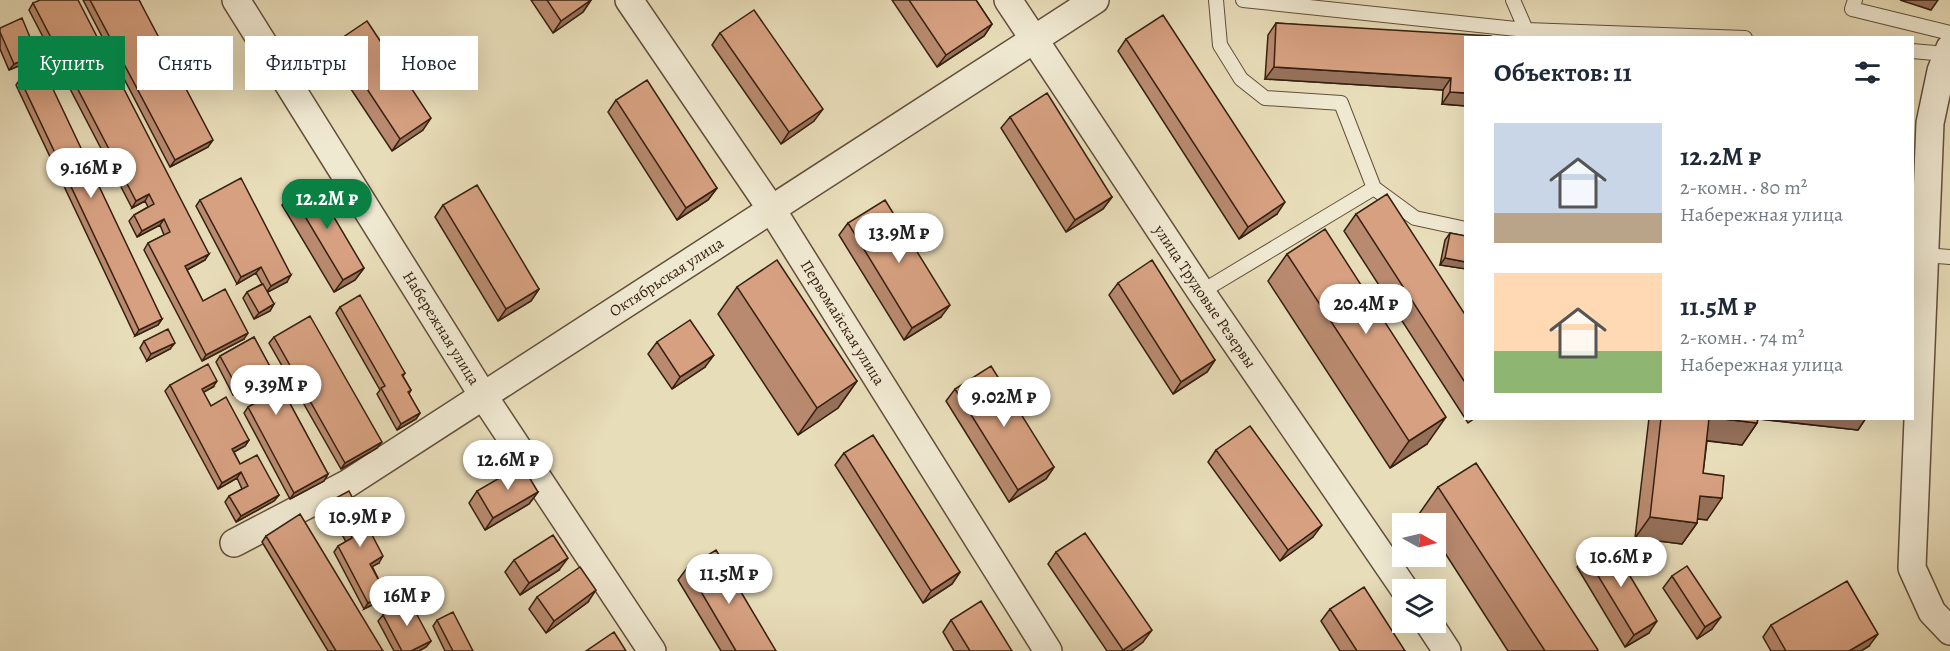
<!DOCTYPE html>
<html lang="ru">
<meta charset="utf-8">
<style>
body{margin:0;font-family:Alegreya,serif;background:#f2f2f3;color:#1f2937;height:100vh;display:flex;flex-direction:column;font-size:22px;white-space:nowrap}
*{box-sizing:border-box;margin:0}
p{font-size:20px;color:#747a83}
.icon{flex:none;width:33px;height:33px;fill:none;stroke:currentColor;stroke-width:2;stroke-linecap:round;stroke-linejoin:round}
.map{position:relative;flex:1;overflow:hidden}
.drawer{position:absolute;left:1464px;top:36px;width:450px;height:384px;display:flex;flex-direction:column;background:#fff;border-radius:0px;box-shadow:0 6px 24px #0002}
.drawer>*{flex:none}
.top-card{position:absolute;left:18px;top:36px;width:570px;height:54px;display:flex;gap:12px}
.needle{width:39px;rotate:98deg}
.buttons{position:absolute;left:1392px;top:513px;display:grid;gap:12px}
.buttons a{display:grid;place-items:center;width:54px;height:54px;border-radius:0px;background:#fff;box-shadow:0 6px 24px #0002;font-size:30px}
.price{position:absolute;translate:-50% -51px;padding:0 14px;border-radius:21px;background:#fff;color:#222;font-size:20px;line-height:39px;filter:drop-shadow(0 2px 3px #0008)}
.price::after{content:'';position:absolute;left:50%;top:36px;width:18px;height:14px;margin-left:-9px;background:inherit;clip-path:polygon(0 0,100% 0,50% 100%)}
.price.active{background:#0b8043;color:#fff}
ul{padding:0;list-style:none}
li{display:flex;align-items:center;gap:18px;height:150px;padding:0 30px}
li span{display:grid;place-items:center;flex:none;width:168px;height:120px;border-radius:0px;color:#555}
li>.icon{margin-inline-start:auto}
span .icon{width:72px;height:72px;fill:#fffc;stroke-width:1}
li b{font-size:26px}
h2{display:flex;justify-content:space-between;align-items:center;height:72px;padding:0 30px;font-size:26px}
.tag{padding:0 21px;border-radius:0px;background:#fff;box-shadow:0 6px 24px #0002;font-size:21px;line-height:54px}
.tag.active{background:#0b8043;color:#fff}
.map>svg:first-child{display:block}
.lines{fill:none;stroke-linecap:round;stroke-linejoin:round}
.lane-casing{stroke:#624f3a;stroke-width:16}
.street-casing{stroke:#624f3a;stroke-width:30}
.lane{stroke:#f0e9d2;stroke-width:14}
.street{stroke:#f0e9d2;stroke-width:27}
.wall{fill:#b98a6f;stroke:#362010;stroke-width:1.5}
.shaded-wall{fill:#96715a;stroke:#362010;stroke-width:1.5}
.building{fill:#d7a181;stroke:#362010;stroke-width:1.5}
.labels{text-anchor:middle;dominant-baseline:central;stroke-width:4.5;stroke-linejoin:round;paint-order:stroke}
.street-label{font-size:16px;fill:#362010;stroke:#f0e9d2}
</style>
<div class="map">
<svg width="1950" height="651" viewBox="0 0 1950 651">
<rect width="100%" height="100%" fill="#e8ddb9"/>
<filter id="stains"><feTurbulence type="fractalNoise" baseFrequency=".00333" numOctaves="4"/><feColorMatrix values="0 0 0 0 .2 0 0 0 0 .09 0 0 0 0 .02 0 0 0 .5 -.17"/></filter>
<radialGradient id="worn" r=".72"><stop offset=".6" stop-color="#630" stop-opacity="0"/><stop offset="1" stop-color="#630" stop-opacity=".3"/></radialGradient>
<g class="lines">
<defs>
<path id="lane" d="M1243,0L1526,30L1745,38
M1513,0L1526,30
M1855,0L1852,9L1950,33
M1912,51L1946,54
M1374,188L1415,218L1466,229
M1925,255L1950,257
M1201,292L1374,188L1341,103L1265,98L1241,79L1220,45L1216,0"/>
<g id="street">
<path id="s1" d="M236,0L484,397L652,651"/>
<path id="s2" d="M629,0L772,210L1048,651"/>
<path id="s3" d="M1008,0L1201,292L1405,590"/>
<path d="M1950,48L1941,71L1930,123L1912,568L1932,612L1950,631"/>
<path id="s4" d="M234,543L347,484L1095,0"/>
<path d="M1428,622L1447,651"/>
</g>
</defs>
<use href="#lane" class="lane-casing"/>
<use href="#street" class="street-casing"/>
<use href="#lane" class="lane"/>
<use href="#street" class="street"/>
</g>
<path class="wall" d="M83,0H139L208,147L170,167Z
M531,0H591L583,12L553,33Z
M892,0H976L992,24L984,36L937,67Z
M33,3L205,260L187,270L203,301L244,339L202,361L144,250L148,243L164,235L160,225L137,237L129,221L134,215L148,207L145,201L132,208L29,10Z
M1276,23L1466,38V106L1442,104L1443,90L1265,79L1268,35Z
M0,28L33,60L9,70L0,49Z
M720,33L814,121L781,144L712,45Z
M1126,39L1277,214L1239,239L1118,51Z
M336,42L423,130L392,151L327,53Z
M20,79L162,319L158,325L135,336L16,85Z
M616,100L717,188L708,200L677,220L608,112Z
M1010,117L1112,197L1103,209L1066,232L1001,128Z
M291,193L364,268L355,280L334,292L282,205Z
M200,200L287,282L267,292L274,304L270,311L254,319L243,298L247,292L262,284L256,273L237,284L196,206Z
M443,205L539,289L531,301L498,321L435,217Z
M1356,214L1466,316V418H1475L1468,423L1344,231Z
M848,223L941,317L904,340L839,235Z
M1450,233L1466,236V269L1440,265L1445,240Z
M1287,254L1427,444L1390,468L1268,281Z
M1118,283L1215,360L1207,372L1173,394L1109,295Z
M737,287L857,381L838,408L798,435L718,314Z
M340,307L405,373L403,376L411,390L409,394L420,413L416,419L397,430L377,394L380,390L336,313Z
M254,337L328,474L324,481L290,499L244,413L248,407L257,402L249,387L233,395L216,362L220,356Z
M274,337L377,448L341,469L269,343Z
M144,341L170,349L147,361L140,348Z
M657,342L705,367L672,389L648,354Z
M170,385L213,387L203,392L211,406L249,440L245,446L234,452L240,464L279,495L274,501L236,522L225,502L229,496L242,489L237,478L218,489L165,391Z
M955,389L1054,467L1046,479L1009,502L946,401Z
M1649,418H1866L1858,430L1758,419L1757,423L1742,445L1707,441L1703,473L1707,520L1697,519V523L1682,544L1635,538Z
M1216,450L1313,537L1280,561L1208,462Z
M844,453L960,572L952,584L923,603L835,465Z
M1438,487L1597,651H1508L1436,539V524H1425L1419,514Z
M477,491L538,492L529,504L485,530L469,503Z
M332,500L379,563L372,566L386,594L382,600L364,609L334,552L338,546L346,542L327,507Z
M266,536L383,651H328L262,542Z
M1056,552L1143,642L1131,651H1107L1048,564Z
M1586,556L1649,633L1625,647L1577,567Z
M514,560L559,570L520,595L505,572Z
M687,568L776,651H721L678,580Z
M1672,576L1712,629L1697,639L1663,588Z
M537,597L588,602L546,633L529,609Z
M1330,609L1405,651H1340L1321,621Z
M383,615L431,641L426,647L419,651H394L378,621Z
M437,620L473,651H445L433,626Z
M951,620L1012,651H954L943,632Z
M1771,625L1869,646L1861,651H1771L1763,637Z"/>
<path class="shaded-wall" d="M591,0L583,12L553,33L561,21Z
M1900,0H1938L1931,10Z
M992,24L984,36L937,67L946,55Z
M37,54L33,60L9,70L14,64Z
M1274,67L1451,78L1443,90L1265,79Z
M1450,92L1466,93V106L1442,104Z
M823,109L814,121L781,144L789,132Z
M431,118L423,130L392,151L400,139Z
M213,140L208,147L170,167L175,160Z
M717,188L708,200L677,220L686,208Z
M149,194L145,201L132,208L136,201Z
M1112,197L1103,209L1066,232L1075,220Z
M1285,202L1277,214L1239,239L1248,227Z
M164,219L160,225L137,237L142,231Z
M209,254L205,260L181,273L185,266Z
M1445,258L1466,262V269L1440,265Z
M261,267L256,273L237,284L241,277Z
M364,268L355,280L334,292L343,280Z
M291,275L287,282L266,293L271,286Z
M539,289L531,301L498,321L506,309Z
M274,304L270,311L254,319L259,313Z
M950,305L941,317L904,340L912,328Z
M162,319L158,325L135,336L139,330Z
M248,333L244,339L202,361L206,355Z
M175,343L170,349L147,361L151,354Z
M714,355L705,367L672,389L680,377Z
M1215,360L1207,372L1173,394L1181,382Z
M253,380L249,387L233,395L238,389Z
M217,381L213,387L197,396L202,389Z
M857,381L838,408L798,435L817,408Z
M420,413L416,419L397,430L401,424Z
M1446,417L1427,444L1390,468L1409,441Z
M1709,418H1715L1757,423L1742,445L1694,439Z
M1752,418H1866L1858,430Z
M249,440L245,446L228,455L232,449Z
M382,442L377,448L341,469L345,463Z
M1054,467L1046,479L1009,502L1018,490Z
M241,472L237,478L218,489L222,483Z
M328,474L324,481L290,499L294,493Z
M538,492L529,504L485,530L493,518Z
M279,495L274,501L236,522L241,516Z
M1700,496L1722,498L1707,520L1685,517Z
M1650,517L1697,523L1682,544L1635,538Z
M1322,525L1313,537L1280,561L1288,550Z
M383,556L379,563L366,570L370,564Z
M568,558L559,570L520,595L529,583Z
M960,572L952,584L923,603L931,591Z
M596,590L588,602L546,633L554,621Z
M386,594L382,600L364,609L368,603Z
M1721,617L1712,629L1697,639L1705,627Z
M1657,621L1649,633L1625,647L1634,635Z
M1152,630L1143,642L1131,651H1122Z
M1878,634L1869,646L1861,651H1849Z
M431,641L426,647L419,651H411Z"/>
<path class="building" d="M40,0H78L209,254L185,266L203,301L225,289L248,333L206,355L148,243L170,232L164,219L142,231L134,215L154,204L149,194L136,201L33,3Z
M90,0H139L213,140L175,160Z
M547,0H591L561,21Z
M909,0H976L992,24L946,55Z
M754,10L823,109L789,132L720,33Z
M1163,15L1285,202L1248,227L1126,39Z
M22,18L37,54L14,64L0,32V28Z
M367,21L431,118L400,139L336,42Z
M1276,23L1491,36V38H1466V93L1450,92L1451,78L1274,67Z
M43,68L162,319L139,330L20,79Z
M647,80L717,188L686,208L616,100Z
M1047,93L1112,197L1075,220L1010,117Z
M241,178L291,275L271,286L261,267L241,277L200,200Z
M312,180L364,268L343,280L291,193Z
M477,185L539,289L506,309L443,205Z
M1387,194L1466,316V384L1356,214Z
M885,200L950,305L912,328L848,223Z
M1325,229L1446,417L1409,441L1287,254Z
M1450,233L1466,236V262L1445,258Z
M777,260L857,381L817,408L737,287Z
M1152,260L1215,360L1181,382L1118,283Z
M263,284L274,304L259,313L247,292Z
M360,295L405,373L402,375L411,390L408,392L420,413L401,424L381,388L385,386L340,307Z
M310,316L382,442L345,463L274,337Z
M690,320L714,355L680,377L657,342Z
M168,329L175,343L151,354L144,341Z
M254,337L328,474L294,493L248,407L263,399L253,380L238,389L220,356Z
M208,364L217,381L202,389L211,406L226,397L249,440L232,449L240,464L257,455L279,495L241,516L229,496L248,486L241,472L222,483L170,385Z
M991,366L1054,467L1018,490L955,389Z
M1661,418H1709L1703,473L1724,476L1722,498L1700,496L1697,523L1650,517Z
M1715,418H1758L1757,423Z
M1250,426L1322,525L1288,550L1216,450Z
M873,435L960,572L931,591L844,453Z
M1476,463L1598,650L1596,651H1545L1438,487Z
M522,465L538,492L493,518L477,491Z
M349,491L383,556L370,564L386,594L368,603L338,546L352,538L332,500Z
M300,514L383,651H336L266,536Z
M1085,533L1152,630L1123,650L1056,552Z
M553,535L568,558L529,583L514,560Z
M1609,541L1657,621L1634,635L1586,556Z
M716,550L776,651H736L687,568Z
M1687,566L1721,617L1705,627L1672,576Z
M580,567L596,590L554,621L537,597Z
M1847,581L1878,634L1849,651H1786L1771,625Z
M1364,587L1405,651H1357L1330,609Z
M409,600L431,641L411,651H402L383,615Z
M981,601L1012,651H970L951,620Z
M453,612L473,651H453L437,620Z
M614,632L626,651H586Z"/>
<g class="labels">
<g class="street-label">
<text stroke="none"><textPath href="#s4" startOffset="508">Октябрьская улица</textPath></text>
<text stroke="none"><textPath href="#s3" startOffset="356">улица Трудовые Резервы</textPath></text>
<text stroke="none"><textPath href="#s2" startOffset="387">Первомайская улица</textPath></text>
<text stroke="none"><textPath href="#s1" startOffset="387">Набережная улица</textPath></text>
</g>
</g>
<rect width="100%" height="100%" filter="url(#stains)"/>
<rect width="100%" height="100%" fill="url(#worn)"/>
</svg>
<div class="buttons">
<a><svg class="needle" viewBox="-14 -14 28 28"><path d="M0-13l5 13h-10z" fill="#e53935"/><path d="M0 13l5-13h-10z" fill="#747a83"/></svg></a>
<a><svg class="icon" aria-label="layers" viewBox="0 0 24 24"><path d="M12 4l9 5-9 5-9-5zM3 14l9 5 9-5"/></svg></a>
</div>
<b class="price" style="left:91px;top:199px">9.16M ₽</b>
<b class="price active" style="left:327px;top:230px">12.2M ₽</b>
<b class="price" style="left:899px;top:264px">13.9M ₽</b>
<b class="price" style="left:1366px;top:335px">20.4M ₽</b>
<b class="price" style="left:276px;top:416px">9.39M ₽</b>
<b class="price" style="left:1004px;top:428px">9.02M ₽</b>
<b class="price" style="left:508px;top:491px">12.6M ₽</b>
<b class="price" style="left:360px;top:548px">10.9M ₽</b>
<b class="price" style="left:1621px;top:588px">10.6M ₽</b>
<b class="price" style="left:729px;top:605px">11.5M ₽</b>
<b class="price" style="left:407px;top:627px">16M ₽</b>
<div class="top-card">
<a class="tag active">Купить</a>
<a class="tag">Снять</a>
<a class="tag">Фильтры</a>
<a class="tag">Новое</a>
</div>
<section class="drawer">
<h2>Объектов: 11<svg class="icon" aria-label="filters" viewBox="0 0 24 24"><path d="M4 7h16M4 17h16"/><circle cx="9" cy="7" r="2"/><circle cx="15" cy="17" r="2"/></svg></h2>
<ul>
<li><span style="background:linear-gradient(#c9d6e8 75%,#b9a48a 0)"><svg class="icon" aria-label="home" viewBox="0 0 24 24"><path d="M3 11l9-7 9 7M6 9v11h12V9"/></svg></span><div><b>12.2M ₽</b><p>2-комн. · 80 m²</p><p>Набережная улица</p></div></li>
<li><span style="background:linear-gradient(#ffd9b3 65%,#8fb573 0)"><svg class="icon" aria-label="home" viewBox="0 0 24 24"><path d="M3 11l9-7 9 7M6 9v11h12V9"/></svg></span><div><b>11.5M ₽</b><p>2-комн. · 74 m²</p><p>Набережная улица</p></div></li>
</ul>
</section>
</div>
